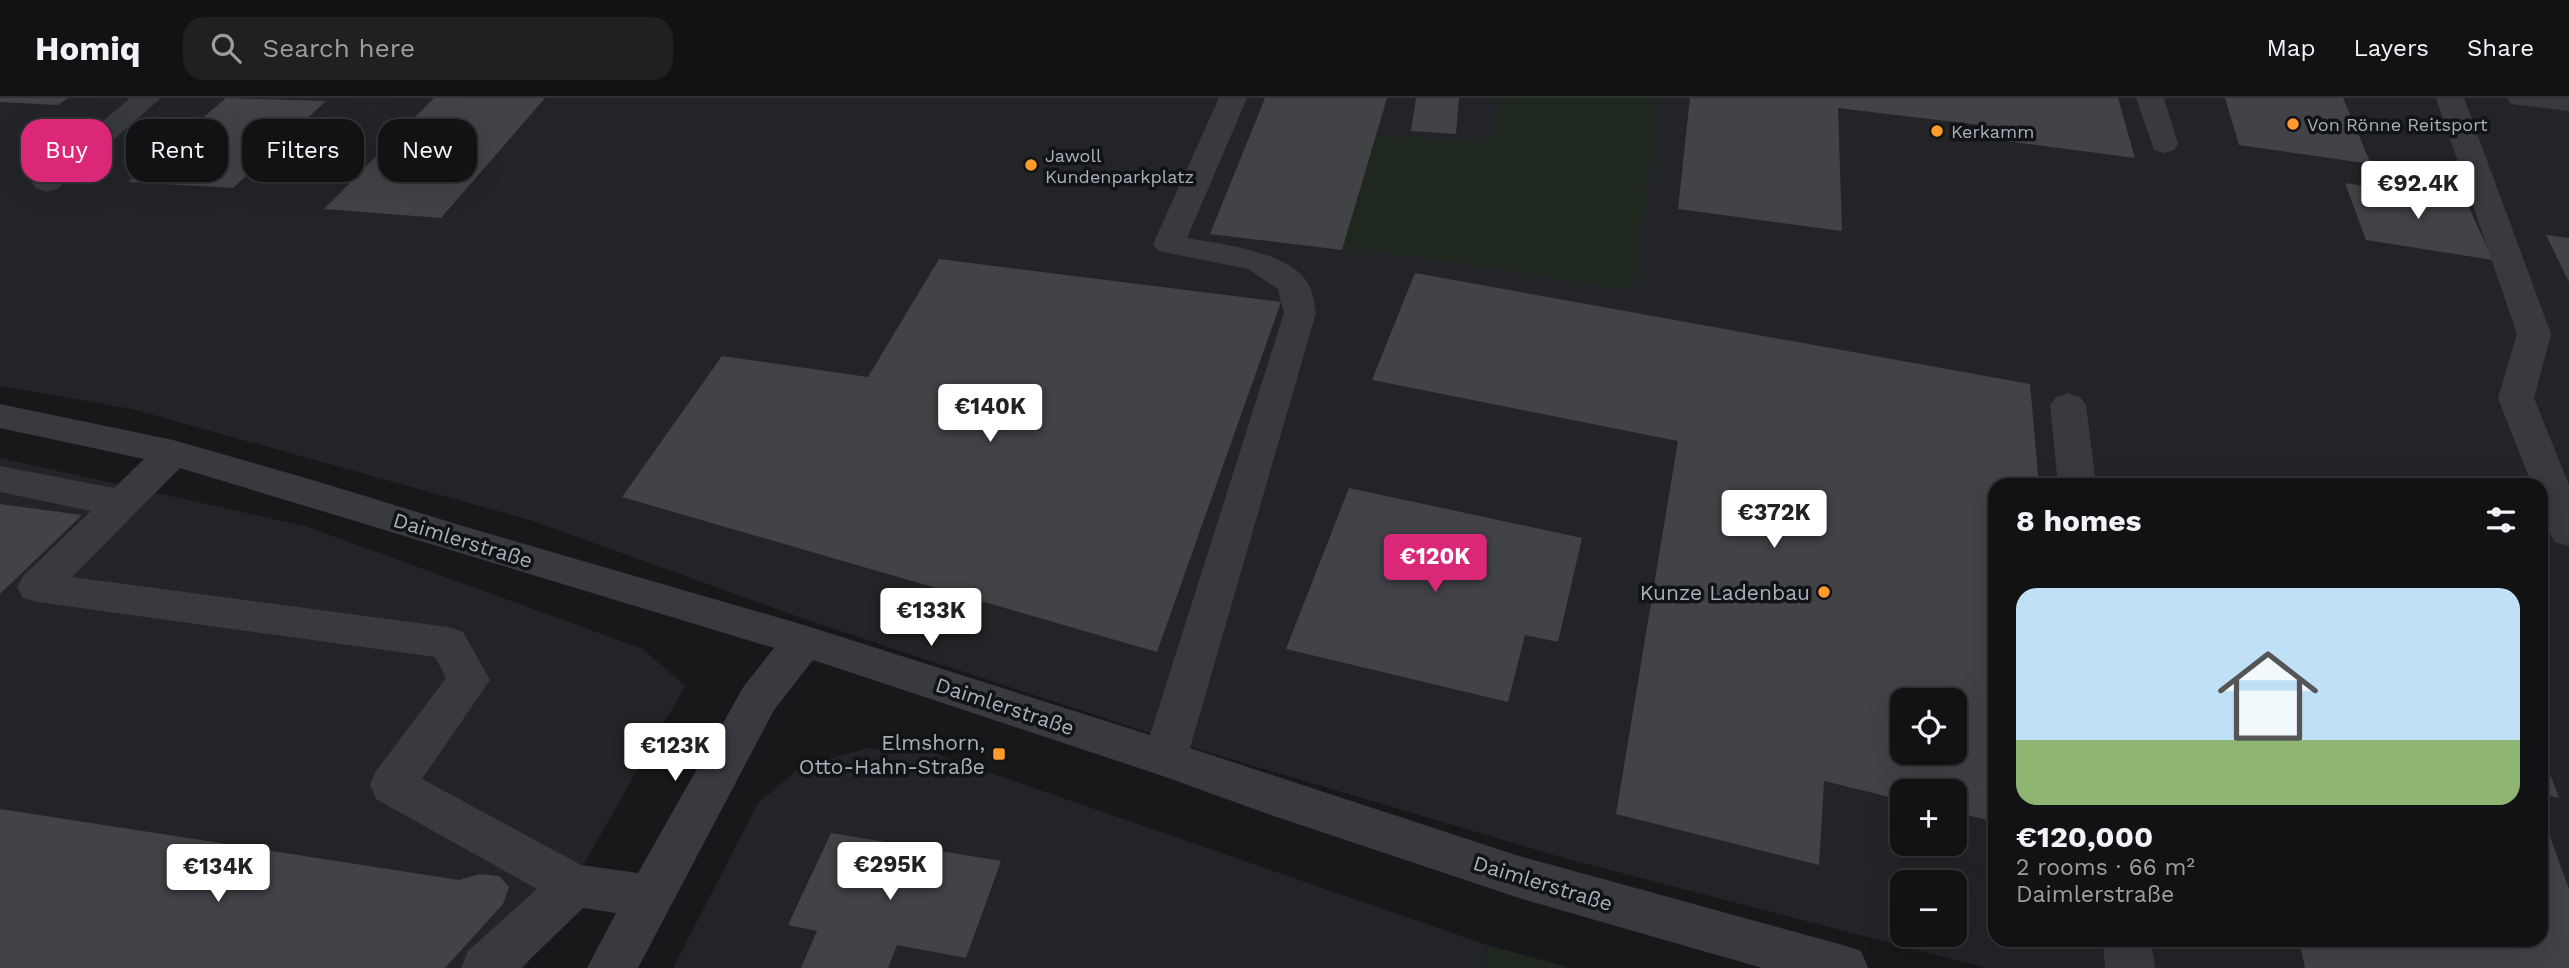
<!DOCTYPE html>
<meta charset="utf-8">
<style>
body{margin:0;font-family:"Work Sans",sans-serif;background:#1e2022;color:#f1f3f6;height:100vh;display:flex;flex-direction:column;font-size:26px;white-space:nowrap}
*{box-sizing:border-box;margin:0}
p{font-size:23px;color:#9c9ea0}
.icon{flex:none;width:38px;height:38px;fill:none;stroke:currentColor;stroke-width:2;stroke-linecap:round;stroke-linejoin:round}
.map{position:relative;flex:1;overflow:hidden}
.details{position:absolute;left:1988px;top:380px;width:560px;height:469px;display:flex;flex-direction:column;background:#111214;border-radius:21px;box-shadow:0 7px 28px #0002,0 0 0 2px #303234}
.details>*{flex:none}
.top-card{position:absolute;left:21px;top:21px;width:665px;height:63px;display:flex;gap:14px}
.tools{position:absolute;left:1890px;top:590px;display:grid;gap:14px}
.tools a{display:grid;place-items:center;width:77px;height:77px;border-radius:14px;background:#111214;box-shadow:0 7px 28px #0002,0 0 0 2px #303234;font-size:35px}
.price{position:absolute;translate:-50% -60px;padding:0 16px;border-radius:7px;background:#fff;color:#222;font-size:23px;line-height:46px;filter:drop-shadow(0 2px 4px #0008)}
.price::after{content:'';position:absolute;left:50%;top:42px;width:21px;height:16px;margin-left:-10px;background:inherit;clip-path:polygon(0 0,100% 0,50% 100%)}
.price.current{background:#db2777;color:#fff}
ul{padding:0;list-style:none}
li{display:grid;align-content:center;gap:14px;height:371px;padding:0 28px}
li+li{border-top:2px solid #303234}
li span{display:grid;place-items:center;height:217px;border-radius:21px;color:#555}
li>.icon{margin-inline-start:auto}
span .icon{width:126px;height:126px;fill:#fffc;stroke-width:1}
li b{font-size:30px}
h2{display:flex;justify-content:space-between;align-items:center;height:84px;padding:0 28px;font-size:30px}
.chip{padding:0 24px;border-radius:21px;background:#111214;box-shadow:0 7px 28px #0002,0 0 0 2px #303234;font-size:24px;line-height:63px}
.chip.current{background:#db2777;color:#fff}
header{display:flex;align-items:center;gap:42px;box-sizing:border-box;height:98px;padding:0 35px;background:#111214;border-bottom:2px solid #303234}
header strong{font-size:33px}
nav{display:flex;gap:38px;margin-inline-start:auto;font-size:24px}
.search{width:490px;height:63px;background:#1e2022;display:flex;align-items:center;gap:18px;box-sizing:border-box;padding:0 24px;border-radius:21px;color:#9c9ea0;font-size:26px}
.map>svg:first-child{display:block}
.built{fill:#232427;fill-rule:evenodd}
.green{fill:#1f281f}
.building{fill:#414347;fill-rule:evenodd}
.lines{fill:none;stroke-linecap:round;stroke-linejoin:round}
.minor{fill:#383a3f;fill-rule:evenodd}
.poi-dot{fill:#ff9b2a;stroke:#121315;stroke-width:2.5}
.labels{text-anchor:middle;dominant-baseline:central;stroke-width:7;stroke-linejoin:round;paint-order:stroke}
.far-poi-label{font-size:18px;fill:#a8b0bb;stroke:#121315;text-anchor:start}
.street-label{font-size:21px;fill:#a8b0bb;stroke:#121315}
.poi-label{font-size:21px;fill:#a8b0bb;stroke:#121315;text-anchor:end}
</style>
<header>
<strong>Homiq</strong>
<div class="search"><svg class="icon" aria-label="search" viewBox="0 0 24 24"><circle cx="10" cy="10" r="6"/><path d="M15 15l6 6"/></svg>Search here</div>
<nav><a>Map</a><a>Layers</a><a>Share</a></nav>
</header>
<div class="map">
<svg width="2569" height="870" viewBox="0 0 2569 870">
<rect width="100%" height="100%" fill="#17181a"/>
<path class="built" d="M0,0H2569V870H1987L1564,760L1210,655L810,523L533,423L132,311L0,288ZM1995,387H2541V842H1995ZM1902,602H1955V654H1902ZM1902,693H1955V746H1902ZM1902,784H1955V836H1902Z
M0,360L305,428L643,551L685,588L525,870H0Z
M868,650L933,655L1487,847L1485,870H673L758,705L801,669Z"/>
<path class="green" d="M1501,0H1659L1633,192L1366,151L1342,152L1376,37L1491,45Z
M1487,847L1571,870H1485Z"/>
<path class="building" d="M0,0H68L58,7L0,4Z
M226,0L326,3L233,90L128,84Z
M434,0H545L441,120L324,111Z
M1265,0H1387L1342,152L1210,136Z
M1416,0H1459L1456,36L1411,33Z
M1690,0H2118L2135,60L1998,42L1996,29L1838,10L1842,133L1678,111Z
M2225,0H2343L2371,66L2239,47Z
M2345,85L2466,103L2493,162L2366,142Z
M2546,137L2569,140V184Z
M939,161L1281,204L1157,554L622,399L722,258L868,279Z
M1415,175L2030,286L2039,387H1995V724L1955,714V693H1902V702L1824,683L1819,767L1616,716L1678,343L1372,282ZM1902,602H1955V654H1902Z
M1349,390L1582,440L1558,544L1525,537L1508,604L1286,551Z
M0,406L82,417L0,496Z
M2541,652L2559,700L2541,696Z
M0,711L459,782L480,776L499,778L509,789L503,806L445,870H0Z
M2541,714L2569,791V870H2305L2299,842H2541Z
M831,735L1001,763L966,860L897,847L888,870H801L817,833L788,827Z"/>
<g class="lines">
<path class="minor" d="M130,0H161L57,91L47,94L37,91L32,85L37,79Z
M1219,0H1247L1187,140C1221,146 1287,153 1307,184C1313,192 1314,205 1316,215L1190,650L1519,758L1843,847L1861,853L1868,870H1762L1519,800L1268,716L1157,676L813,562L774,612L638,870H587L616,815L583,810L521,870H461L468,853L537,791L376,701L370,687L376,673L446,580L435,559L37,504L23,500L17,489L23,478L91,413L0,394V368L114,390L144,361L0,330V306L173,342L316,383L466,429L804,527L1150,637L1284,215L1278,191L1248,171L1158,153L1153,146ZM180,370L774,550L744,588L638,775L581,767L422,681L490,582L463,534L448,529L72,479Z
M2136,0H2164L2178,46L2174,52L2164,55L2154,52Z
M2436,0H2464L2551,236L2534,300L2569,387V448L2555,444C2544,425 2541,409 2541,387H2532L2498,300L2517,236Z
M2507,0H2569V13L2511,6Z
M2068,295L2080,299L2086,307L2096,387H2058L2050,307L2056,299Z
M2103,842H2151L2155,870H2105Z"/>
</g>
<g class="poi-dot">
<circle cx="2293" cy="26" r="7"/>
<circle cx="1937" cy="33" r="7"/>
<circle cx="1031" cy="67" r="7"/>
<circle cx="1824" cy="494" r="7"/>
<rect x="992" y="649" width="14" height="14" rx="3.5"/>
</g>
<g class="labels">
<g class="far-poi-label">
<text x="2307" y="26">Von Rönne Reitsport</text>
<text x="1951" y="33">Kerkamm</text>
<text x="1045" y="57">Jawoll<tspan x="1045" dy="21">Kundenparkplatz</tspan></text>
</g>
<g class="street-label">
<text transform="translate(463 442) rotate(17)">Daimlerstraße</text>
<text transform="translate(1005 608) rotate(18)">Daimlerstraße</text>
<text transform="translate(1543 785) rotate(17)">Daimlerstraße</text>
</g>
<g class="poi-label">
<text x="1810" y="494">Kunze Ladenbau</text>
<text x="985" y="644">Elmshorn,<tspan x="985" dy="24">Otto-Hahn-Straße</tspan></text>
</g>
</g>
</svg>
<div class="tools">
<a><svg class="icon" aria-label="locate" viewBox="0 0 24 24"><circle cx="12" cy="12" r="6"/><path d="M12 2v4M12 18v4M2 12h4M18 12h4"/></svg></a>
<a>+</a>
<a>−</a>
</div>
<b class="price" style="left:2418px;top:123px">€92.4K</b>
<b class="price" style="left:990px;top:346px">€140K</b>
<b class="price" style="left:1774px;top:452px">€372K</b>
<b class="price current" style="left:1435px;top:496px">€120K</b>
<b class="price" style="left:931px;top:550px">€133K</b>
<b class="price" style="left:675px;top:685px">€123K</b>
<b class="price" style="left:890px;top:804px">€295K</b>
<b class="price" style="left:218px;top:806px">€134K</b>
<div class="top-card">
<a class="chip current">Buy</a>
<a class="chip">Rent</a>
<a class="chip">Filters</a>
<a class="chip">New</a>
</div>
<section class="details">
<h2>8 homes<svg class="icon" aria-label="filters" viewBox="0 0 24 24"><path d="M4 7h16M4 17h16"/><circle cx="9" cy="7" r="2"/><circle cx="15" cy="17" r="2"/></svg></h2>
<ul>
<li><span style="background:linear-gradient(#bfe0f5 70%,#8fb573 0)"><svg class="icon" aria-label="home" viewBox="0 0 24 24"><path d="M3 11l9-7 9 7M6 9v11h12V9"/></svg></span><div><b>€120,000</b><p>2 rooms · 66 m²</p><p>Daimlerstraße</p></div></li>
</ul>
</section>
</div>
